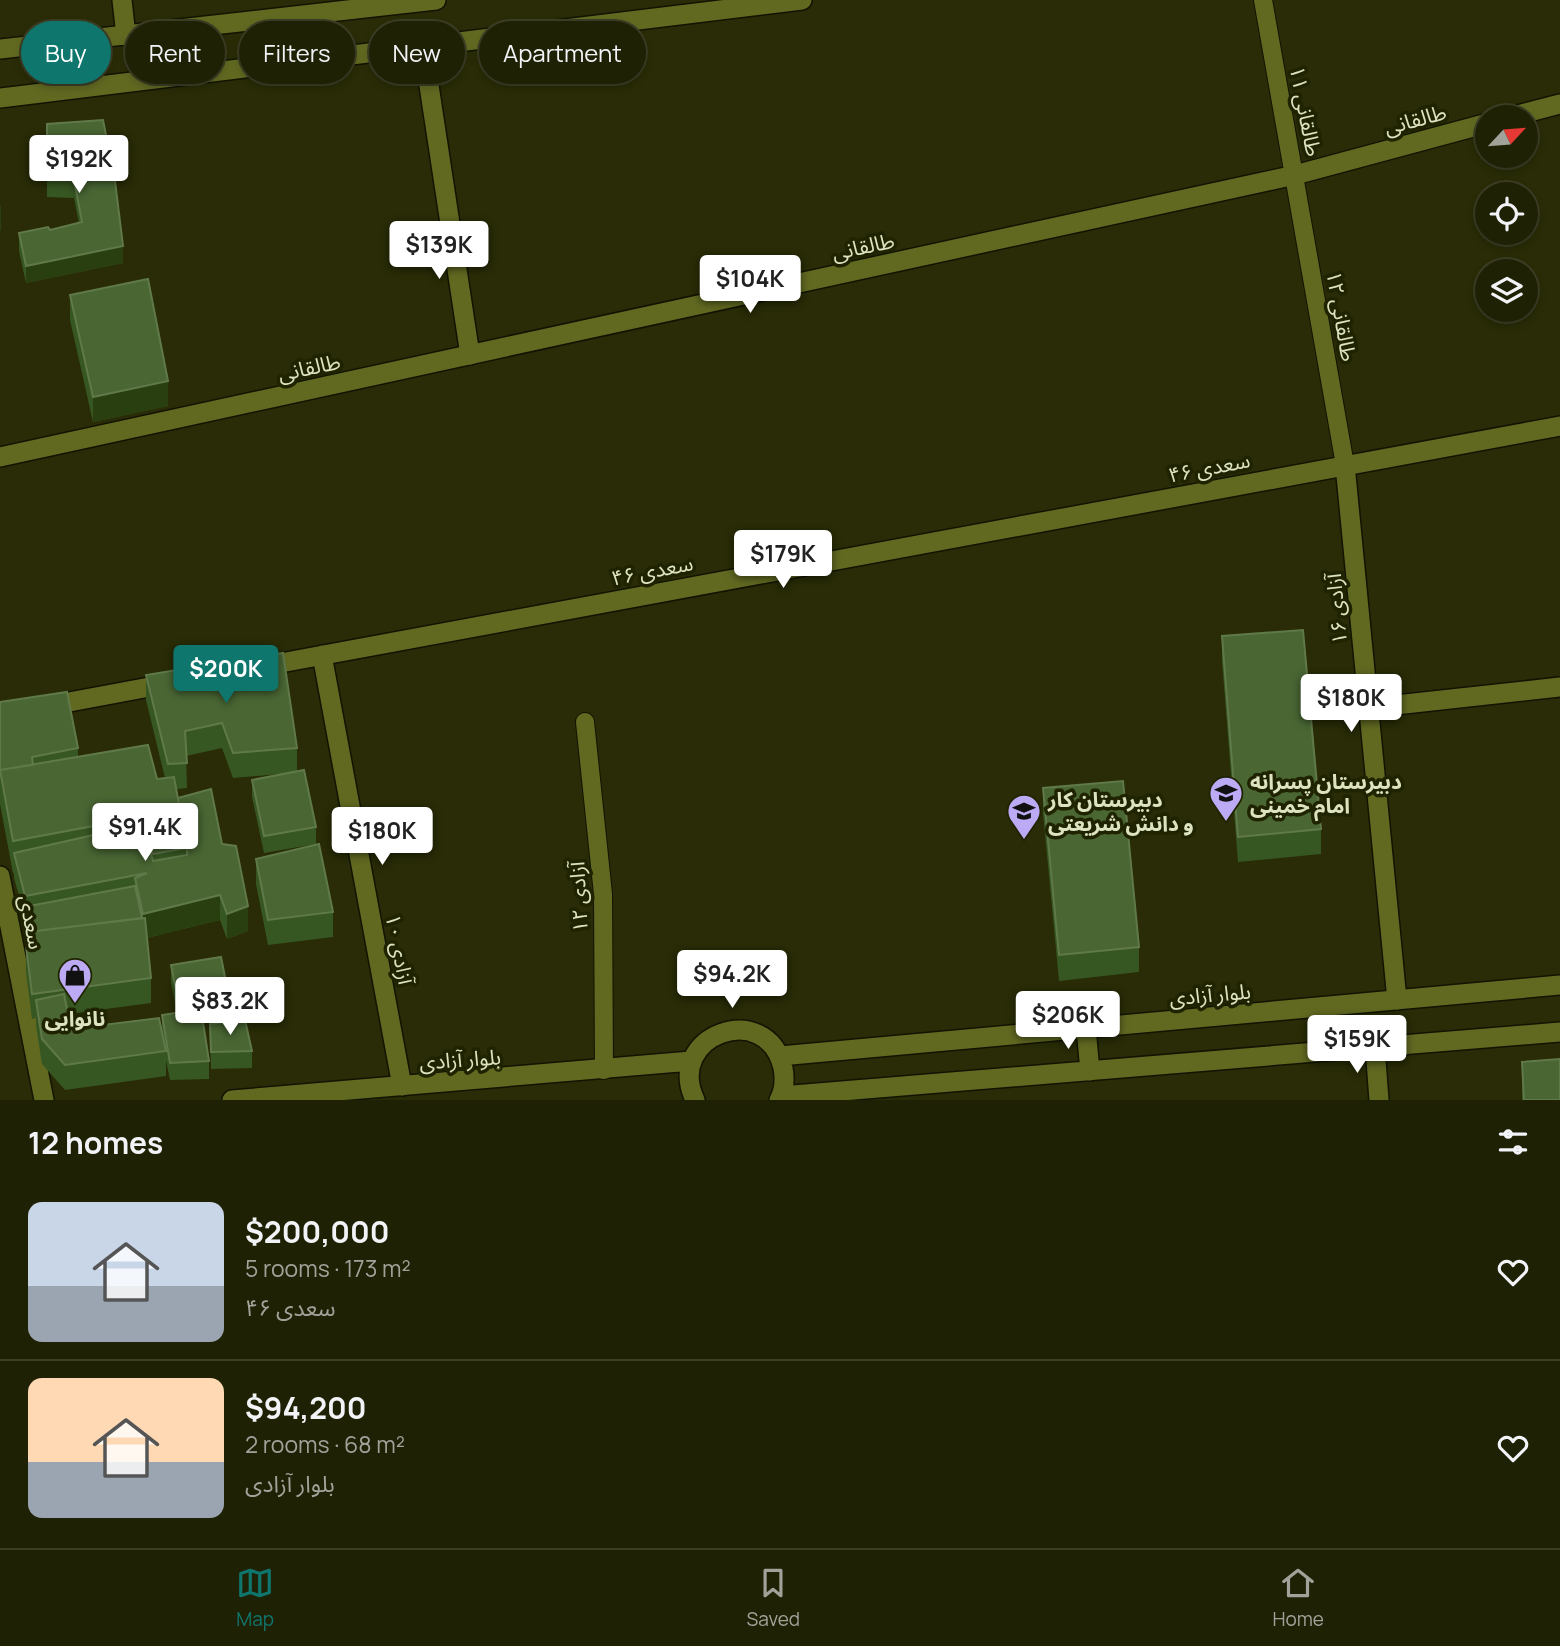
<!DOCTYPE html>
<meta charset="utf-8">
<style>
body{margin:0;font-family:Manrope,"Noto Sans Arabic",sans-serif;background:#27290e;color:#f1f3f6;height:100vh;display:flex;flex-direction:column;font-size:26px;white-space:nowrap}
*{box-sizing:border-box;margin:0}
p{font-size:23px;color:#a1a39a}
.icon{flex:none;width:38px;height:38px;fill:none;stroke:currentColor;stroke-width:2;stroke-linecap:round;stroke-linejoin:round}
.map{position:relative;height:1100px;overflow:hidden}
.panel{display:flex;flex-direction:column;background:#1f2104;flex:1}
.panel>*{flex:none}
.banner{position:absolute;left:21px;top:21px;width:700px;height:63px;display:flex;gap:14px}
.needle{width:46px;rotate:64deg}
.buttons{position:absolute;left:1475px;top:105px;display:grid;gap:14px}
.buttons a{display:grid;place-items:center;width:63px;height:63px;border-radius:50%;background:#1f2104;box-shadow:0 4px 10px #0003,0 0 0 2px #3c3e26;font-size:35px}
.price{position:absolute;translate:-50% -60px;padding:0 16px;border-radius:7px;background:#fff;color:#222;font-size:23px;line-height:46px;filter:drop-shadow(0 2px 4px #0008)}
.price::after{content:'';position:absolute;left:50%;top:42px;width:21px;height:16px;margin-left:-10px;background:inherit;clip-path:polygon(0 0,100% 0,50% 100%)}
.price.current{background:#0f766e;color:#fff}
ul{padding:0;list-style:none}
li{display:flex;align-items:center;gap:21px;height:175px;padding:0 28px}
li+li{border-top:2px solid #3c3e26}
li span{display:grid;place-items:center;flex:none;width:196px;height:140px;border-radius:14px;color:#555}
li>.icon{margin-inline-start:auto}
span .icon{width:84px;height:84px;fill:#fffc;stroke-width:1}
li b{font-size:30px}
h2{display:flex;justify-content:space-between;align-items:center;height:84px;padding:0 28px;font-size:30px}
.tag{padding:0 24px;border-radius:32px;background:#1f2104;box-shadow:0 4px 10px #0003,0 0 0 2px #3c3e26;font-size:24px;line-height:63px}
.tag.current{background:#0f766e;color:#fff}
.tab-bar{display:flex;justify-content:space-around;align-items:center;height:98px;border-top:2px solid #3c3e26;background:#1f2104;font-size:19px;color:#a1a39a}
.tab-bar a{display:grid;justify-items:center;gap:4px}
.tab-bar .current{color:#0f766e}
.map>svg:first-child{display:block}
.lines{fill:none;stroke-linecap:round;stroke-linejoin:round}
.service-casing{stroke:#121401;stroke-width:20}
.minor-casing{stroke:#121401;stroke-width:22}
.tertiary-casing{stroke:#121401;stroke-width:22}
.secondary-casing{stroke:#121401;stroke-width:22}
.service{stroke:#616921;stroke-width:18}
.minor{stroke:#616921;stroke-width:19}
.tertiary{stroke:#616921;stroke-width:19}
.secondary{stroke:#616921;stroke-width:19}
.wall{fill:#375722}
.shaded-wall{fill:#2a3f10}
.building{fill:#496633;stroke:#607949;stroke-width:2}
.labels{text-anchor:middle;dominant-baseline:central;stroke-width:7;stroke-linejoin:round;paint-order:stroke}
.street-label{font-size:21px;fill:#dde3c0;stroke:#1f2300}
.poi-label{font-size:21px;font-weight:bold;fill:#dde3c0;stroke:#1f2300;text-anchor:start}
</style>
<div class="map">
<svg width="1560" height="1100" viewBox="0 0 1560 1100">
<rect width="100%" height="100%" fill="#292c06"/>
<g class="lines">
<defs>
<path id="service" d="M1263,0L1345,465
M585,722L603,894L604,1070"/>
<path id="minor" d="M122,0L126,36
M423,46L470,355
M1345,465L1397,1000
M322,655L402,1086
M259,667L1560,426
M1368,708L1560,687
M0,715L171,683
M1375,1047L1379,1100"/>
<path id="tertiary" d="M1510,117L1560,104
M0,457L1295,175L1488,123"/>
<path id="secondary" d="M0,49L436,0
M0,98L802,0
M0,876L44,1100
M1086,1028L1090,1071
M780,1056L1560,985
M781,1096L1560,1032
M232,1100L691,1061
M695,1100C664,1035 767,998 783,1068C785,1079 784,1091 779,1100"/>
</defs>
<use href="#service" class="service-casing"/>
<use href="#minor" class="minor-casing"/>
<use href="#tertiary" class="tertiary-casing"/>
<use href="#secondary" class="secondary-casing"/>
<use href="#service" class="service"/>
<use href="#minor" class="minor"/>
<use href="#tertiary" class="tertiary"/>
<use href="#secondary" class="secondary"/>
</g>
<path class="wall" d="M47,124L123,263L26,283L19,251V233L50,230L79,223L74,198L47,197Z
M70,295L168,406L93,422L70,320Z
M1222,636L1321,829V854L1238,862L1222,661Z
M146,675L297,748V771L316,827V844L264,853L252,797V780L280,774L233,778L222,748L186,756L187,788L177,789L178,798L222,844L248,931L227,939L220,920L147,938L151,978V1003L68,1014L71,1029H162V1015L177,1013L171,983V965L228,992V1009L201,1014L209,1061V1079L170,1080L166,1060V1076L65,1090L42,1064L36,1025V1018L32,1019L26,972V946L28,943L24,924V914L14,878V873H13L0,804V702L78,748V757L157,779L165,778L146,700Z
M1043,788L1139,947V972L1059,981L1043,813Z
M256,859L333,912V937L268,945L256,884Z
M210,1024L252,1051V1068L211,1069Z
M1522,1062L1560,1100H1522Z"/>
<path class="shaded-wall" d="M1,205V230L0,231V206Z
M123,246V263L26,283V266Z
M168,381V406L93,422V397Z
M220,895V920L143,939V914Z
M248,906V931L227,939V914Z"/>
<path class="building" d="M103,120L115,181L123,246L26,266L19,233L48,227L50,230L82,222L74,180H47V124Z
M148,279L168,381L93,397L70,295Z
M1303,630L1321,829L1238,837L1222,636Z
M283,653L297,748L233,753L222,723L185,731L187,763L168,764L146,675Z
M67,692L78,748L32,757L33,765L0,770V702Z
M148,745L157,779L174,777L187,848L153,854L142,817L13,841L0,770Z
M304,770L316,827L264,836L252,780Z
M1123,781L1139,947L1059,955L1043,788Z
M211,789L222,844L236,846L248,906L227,914L220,895L143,914L135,878L147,873L25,896L14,853L142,824L153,861L187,855V848L178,798Z
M319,844L333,912L268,920L256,859Z
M135,886L142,918L36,931L33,936H30L24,907Z
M145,918L151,978L32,994L26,946L36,931Z
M221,957L228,992L178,1000L171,965Z
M64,994L71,1029L159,1018L166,1051L65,1065L42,1039L36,1000Z
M201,1009L209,1061L170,1063L162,1015Z
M245,1020L252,1051L211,1052L210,1024Z
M1560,1059V1100H1524L1522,1062Z"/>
<defs>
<symbol id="school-pin" viewBox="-11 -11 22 30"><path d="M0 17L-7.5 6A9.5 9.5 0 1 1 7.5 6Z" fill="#bcaaf5" stroke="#1f2300"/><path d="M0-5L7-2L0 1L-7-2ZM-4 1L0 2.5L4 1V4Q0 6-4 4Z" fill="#111"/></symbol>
<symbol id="shop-pin" viewBox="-11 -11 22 30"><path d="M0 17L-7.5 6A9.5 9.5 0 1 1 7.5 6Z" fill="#bcaaf5" stroke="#1f2300"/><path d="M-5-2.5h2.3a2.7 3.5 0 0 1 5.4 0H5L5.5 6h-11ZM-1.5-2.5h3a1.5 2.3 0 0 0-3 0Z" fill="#111"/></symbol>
</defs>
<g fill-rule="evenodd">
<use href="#school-pin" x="1207" y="774" width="38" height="52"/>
<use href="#school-pin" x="1005" y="792" width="38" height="52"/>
<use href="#shop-pin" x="56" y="956" width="38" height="52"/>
</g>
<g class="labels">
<g class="street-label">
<text transform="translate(1306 111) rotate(79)">طالقانی ۱۱</text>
<text transform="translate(1415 119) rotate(-15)">طالقانی</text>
<text transform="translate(863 246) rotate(-12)">طالقانی</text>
<text transform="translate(1342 316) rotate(80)">طالقانی ۱۲</text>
<text transform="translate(309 367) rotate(-12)">طالقانی</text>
<text transform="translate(1209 467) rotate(-11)">سعدی ۴۶</text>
<text transform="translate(652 570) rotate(-11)">سعدی ۴۶</text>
<text transform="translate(1336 609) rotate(-95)">آزادی ۱۶</text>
<text transform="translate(578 897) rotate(-93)">آزادی ۱۲</text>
<text transform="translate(32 922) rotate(79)">سعدی</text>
<text transform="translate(400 949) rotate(79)">آزادی ۱۰</text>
<text transform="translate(1210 994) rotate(-5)">بلوار آزادی</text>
<text transform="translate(460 1059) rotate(-4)">بلوار آزادی</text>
</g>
<g class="poi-label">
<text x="1250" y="781">دبیرستان پسرانه<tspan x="1250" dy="24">امام خمینی</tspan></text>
<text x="1048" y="799">دبیرستان کار<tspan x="1048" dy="24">و دانش شریعتی</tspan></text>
<text x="75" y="1018" text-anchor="middle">نانوایی</text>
</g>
</g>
</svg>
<div class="buttons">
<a><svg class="needle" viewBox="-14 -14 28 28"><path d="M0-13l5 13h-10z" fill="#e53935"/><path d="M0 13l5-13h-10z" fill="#a1a39a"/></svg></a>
<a><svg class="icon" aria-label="locate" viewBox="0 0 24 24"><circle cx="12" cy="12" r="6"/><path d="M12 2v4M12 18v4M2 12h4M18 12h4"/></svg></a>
<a><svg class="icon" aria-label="layers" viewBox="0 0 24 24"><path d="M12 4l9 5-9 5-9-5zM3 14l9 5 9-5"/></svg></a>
</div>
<b class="price" style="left:79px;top:195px">$192K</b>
<b class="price" style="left:439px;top:281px">$139K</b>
<b class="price" style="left:750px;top:315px">$104K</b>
<b class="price" style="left:783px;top:590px">$179K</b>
<b class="price current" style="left:226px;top:705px">$200K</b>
<b class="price" style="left:1351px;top:734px">$180K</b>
<b class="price" style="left:145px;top:863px">$91.4K</b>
<b class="price" style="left:382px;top:867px">$180K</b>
<b class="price" style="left:732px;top:1010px">$94.2K</b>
<b class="price" style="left:230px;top:1037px">$83.2K</b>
<b class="price" style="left:1068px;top:1051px">$206K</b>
<b class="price" style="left:1357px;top:1075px">$159K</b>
<div class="banner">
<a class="tag current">Buy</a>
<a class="tag">Rent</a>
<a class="tag">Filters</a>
<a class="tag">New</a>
<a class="tag">Apartment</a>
</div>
</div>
<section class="panel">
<h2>12 homes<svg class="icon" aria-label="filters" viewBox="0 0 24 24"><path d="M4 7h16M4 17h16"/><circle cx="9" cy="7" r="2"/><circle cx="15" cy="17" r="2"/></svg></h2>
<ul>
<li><span style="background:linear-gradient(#c9d6e8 60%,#9aa5b1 0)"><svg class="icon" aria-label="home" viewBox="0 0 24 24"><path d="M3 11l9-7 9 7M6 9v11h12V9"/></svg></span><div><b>$200,000</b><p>5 rooms · 173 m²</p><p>سعدی ۴۶</p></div><svg class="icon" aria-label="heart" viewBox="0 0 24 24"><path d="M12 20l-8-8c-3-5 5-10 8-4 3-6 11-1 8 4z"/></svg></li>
<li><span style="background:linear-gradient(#ffd9b3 60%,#9aa5b1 0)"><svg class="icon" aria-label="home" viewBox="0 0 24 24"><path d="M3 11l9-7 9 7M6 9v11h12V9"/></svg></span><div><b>$94,200</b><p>2 rooms · 68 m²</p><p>بلوار آزادی</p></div><svg class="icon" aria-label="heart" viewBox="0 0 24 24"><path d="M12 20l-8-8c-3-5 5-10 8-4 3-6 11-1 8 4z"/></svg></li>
</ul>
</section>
<nav class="tab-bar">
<a class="current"><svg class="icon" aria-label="map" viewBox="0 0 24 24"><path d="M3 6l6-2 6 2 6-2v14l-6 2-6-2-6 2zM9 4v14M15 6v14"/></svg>Map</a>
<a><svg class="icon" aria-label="saved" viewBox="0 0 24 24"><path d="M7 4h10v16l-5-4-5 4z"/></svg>Saved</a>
<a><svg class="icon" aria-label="home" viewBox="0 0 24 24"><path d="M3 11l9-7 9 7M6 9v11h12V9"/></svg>Home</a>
</nav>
